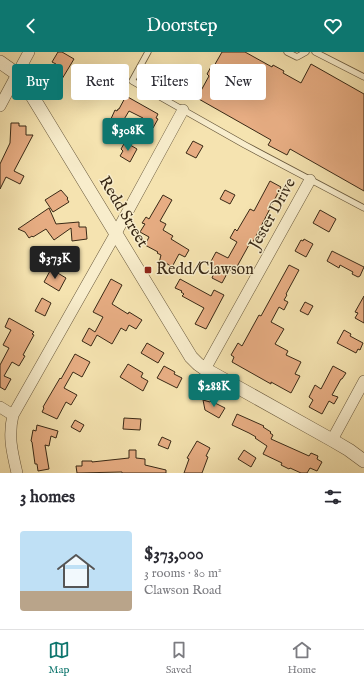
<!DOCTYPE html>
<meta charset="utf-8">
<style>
body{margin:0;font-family:"IM FELL English",serif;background:#f2f2f3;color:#2b2b33;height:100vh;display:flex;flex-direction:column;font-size:15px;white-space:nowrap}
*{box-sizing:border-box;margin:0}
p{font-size:13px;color:#7c7c81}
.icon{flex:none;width:22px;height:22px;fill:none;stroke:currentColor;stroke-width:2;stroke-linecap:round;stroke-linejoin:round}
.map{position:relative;height:421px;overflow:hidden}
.panel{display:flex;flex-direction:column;background:#fff;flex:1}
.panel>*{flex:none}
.top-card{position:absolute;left:12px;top:12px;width:340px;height:36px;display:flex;gap:8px}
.price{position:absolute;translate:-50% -34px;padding:0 9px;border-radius:4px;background:#0f766e;color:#fff;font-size:13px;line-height:26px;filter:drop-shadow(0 1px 2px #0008)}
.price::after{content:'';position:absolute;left:50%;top:24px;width:12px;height:9px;margin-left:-6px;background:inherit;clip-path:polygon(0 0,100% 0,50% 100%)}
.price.active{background:#222;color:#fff}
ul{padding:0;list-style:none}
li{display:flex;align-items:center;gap:12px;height:100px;padding:0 20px}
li+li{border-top:1px solid #e1e1e2}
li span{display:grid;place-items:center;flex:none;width:112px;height:80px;border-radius:4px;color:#555}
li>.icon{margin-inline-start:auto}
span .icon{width:48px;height:48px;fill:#fffc;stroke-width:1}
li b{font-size:17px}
h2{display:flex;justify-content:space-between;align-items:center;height:48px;padding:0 20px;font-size:17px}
.chip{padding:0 14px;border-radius:4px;background:#fff;box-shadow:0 4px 16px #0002;font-size:14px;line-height:36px}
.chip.active{background:#0f766e;color:#fff}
header{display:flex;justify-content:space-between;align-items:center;height:52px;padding:0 20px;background:#0f766e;color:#fff;font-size:18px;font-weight:600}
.menu{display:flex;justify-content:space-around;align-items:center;height:56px;border-top:1px solid #e1e1e2;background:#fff;font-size:11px;color:#7c7c81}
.menu a{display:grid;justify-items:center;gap:2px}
.menu .active{color:#0f766e}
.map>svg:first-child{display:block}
.building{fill:#e7ad83;stroke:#392916}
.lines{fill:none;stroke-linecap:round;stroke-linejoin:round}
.service-casing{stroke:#68583c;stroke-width:7}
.minor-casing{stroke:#68583c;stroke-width:12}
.tertiary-casing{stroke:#68583c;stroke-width:14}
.service{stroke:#f8edcc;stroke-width:5.5}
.minor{stroke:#f8edcc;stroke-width:11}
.tertiary{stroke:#f8edcc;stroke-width:13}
.poi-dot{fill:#8f2418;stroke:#f8edcc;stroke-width:1.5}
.labels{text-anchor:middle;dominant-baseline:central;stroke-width:3;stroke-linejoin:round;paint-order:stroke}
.street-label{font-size:16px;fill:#392916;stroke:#f8edcc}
.poi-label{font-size:16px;fill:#392916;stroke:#f8edcc;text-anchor:start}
</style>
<header><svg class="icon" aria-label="back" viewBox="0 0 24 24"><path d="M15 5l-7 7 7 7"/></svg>Doorstep<svg class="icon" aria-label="heart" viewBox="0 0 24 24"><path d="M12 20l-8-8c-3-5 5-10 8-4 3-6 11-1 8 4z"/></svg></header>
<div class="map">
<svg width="364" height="421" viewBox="0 0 364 421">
<rect width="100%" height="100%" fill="#f5e3b0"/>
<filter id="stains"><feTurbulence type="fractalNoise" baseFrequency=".005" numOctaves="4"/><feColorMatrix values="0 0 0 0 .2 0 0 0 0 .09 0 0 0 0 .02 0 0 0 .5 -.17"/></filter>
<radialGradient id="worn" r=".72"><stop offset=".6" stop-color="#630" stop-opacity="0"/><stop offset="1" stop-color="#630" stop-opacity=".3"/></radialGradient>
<path class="building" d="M58,0H62L74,7L53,42L42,36L56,12L52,10Z
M222,0H245L272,15L273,13L284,19L283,21L301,31L311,12L364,42V139L290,97L287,103L268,93L271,88L197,46L209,24L207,22L212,13L214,14Z
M126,44L158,62L156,66L158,67L153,76L150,75L148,79L139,74L143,66L129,59L120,74L110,69L115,58L117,59L118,57H119Z
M11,71H19V74H26V83H33L14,119L24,124L20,132L6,125L0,137V112L10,91Z
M193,89L203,94L196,106L186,101Z
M125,90L137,97L130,110L120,104L123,99L121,97Z
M270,129L281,135L252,192L250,191L234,220L229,218L222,231L212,226L216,216L209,213L216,200L228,206L237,190L230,186L235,177L237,179L250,157L254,159Z
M61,138L68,146L67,147L69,150L53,160L45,148Z
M225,138L235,143L230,152L220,147Z
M163,143L172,148L160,169L166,172L163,178L173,184L171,187L189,198L185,205L179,202L172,215L166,211L165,214L159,211L161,203L157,201L158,200L145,193L149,185L140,180L145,172L142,171L146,165L149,167Z
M49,156L56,172L79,170V175H86L87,187L72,189L71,176L54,188L46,177L33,185L32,184L29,186L25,180L18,177Z
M320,158L336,167L329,180L313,171Z
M304,187L313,192L306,205L295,199L301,188L303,189Z
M332,199L364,215L360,224L358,225L352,222L353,220L340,213L339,216L327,209Z
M40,206L51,213L48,219L36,212Z
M289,213L299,218L286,242L287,243L284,248L288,250L284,258L279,255L271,270L284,277L275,292L288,299L286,303L301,310L295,322L300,324L291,341L271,330V332L232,310L234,305L231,303L238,291L242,294L259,263L261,264Z
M51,217L66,226L59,239L44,230Z
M111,227L122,233L112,252L128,262L129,260L142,268L136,277L129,273L126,279L121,276L112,292L97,283L91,294L82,289L89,276L95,280L103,265L93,260Z
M180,227L211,244L214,238L224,243L206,277L195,272L204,256L182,244L184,242L181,240L182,239L175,236Z
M364,244V271L355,266L358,261L355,260Z
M42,246L51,251L45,264L35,259Z
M305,250L313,254L308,263L300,259Z
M9,266L34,280L32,282L34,283L23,303L25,304L19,314L12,310L4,324L11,327L5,338L0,335V313L9,296L3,293L11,278L5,275Z
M344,278L351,282L350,284L363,291L360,298L358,297L356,301L337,291Z
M147,291L164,301L158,311L141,301Z
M75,302L90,310L82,325L73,320L64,336L77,343L71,353L66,350L57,367L42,360L44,356L43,355L60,326L61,327Z
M128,312L143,321L141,325L148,329L143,339L120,325Z
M164,314L175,320L174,322L182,326L177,336L157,326Z
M333,314L346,321L342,327H341L332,343L338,345L334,352L329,349L322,362L309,355L313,348L309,345L315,333L321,337Z
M203,348L210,350L211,349L225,356L219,366L205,358Z
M237,362L264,374L263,375L271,380L270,381L273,383L271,387L309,404L311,401L318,404L317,407L322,410L317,419L310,416L307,421H301L290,416L289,417L281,413L282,411L263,402L267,394L255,386L256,385L249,381L232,373Z
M124,366L141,367L140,378L123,377Z
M75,368L84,373L80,380L71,375Z
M37,373L58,379L56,386L51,384L49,394L45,393L49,417L38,419L37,412H35L32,390L31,389L33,378L36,379Z
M162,385L171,389L168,397L158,393Z
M197,389L210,396L206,404L208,405L202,421H184L189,407L187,406Z
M129,398H136V406L145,407V413L166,418V421H122V420L77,421L76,414H82V409H92V410L129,406Z
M244,398L256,406L251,415L238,407Z"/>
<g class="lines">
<defs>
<path id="service" d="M148,0L132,29L245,93L364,156
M287,0L297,5L306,0
M315,0L364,25"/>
<path id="minor" d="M0,54L29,0
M205,317L310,128
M0,355L13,363
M332,388L364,329
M17,421C12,400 8,384 13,363L116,181L183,58"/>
<path id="tertiary" d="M0,10L17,22L23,29L191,305L198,312L205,317L332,388L349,398L364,409"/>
</defs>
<use href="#service" class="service-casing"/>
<use href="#minor" class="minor-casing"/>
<use href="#tertiary" class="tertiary-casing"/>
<use href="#service" class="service"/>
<use href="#minor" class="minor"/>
<use href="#tertiary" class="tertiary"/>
</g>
<rect class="poi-dot" x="144" y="214" width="8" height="8" rx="2"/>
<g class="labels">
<g class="street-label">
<text transform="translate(123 160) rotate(59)">Redd Street</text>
<text transform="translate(273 162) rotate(-61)">Jester Drive</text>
</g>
<g class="poi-label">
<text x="156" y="218">Redd/Clawson</text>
</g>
</g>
<rect width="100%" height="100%" filter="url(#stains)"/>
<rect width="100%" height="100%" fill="url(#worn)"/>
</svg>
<b class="price" style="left:128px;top:100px">$308K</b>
<b class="price active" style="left:55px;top:228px">$373K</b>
<b class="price" style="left:214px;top:356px">$288K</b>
<div class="top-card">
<a class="chip active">Buy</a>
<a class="chip">Rent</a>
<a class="chip">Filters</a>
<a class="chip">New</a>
</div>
</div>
<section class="panel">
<h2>3 homes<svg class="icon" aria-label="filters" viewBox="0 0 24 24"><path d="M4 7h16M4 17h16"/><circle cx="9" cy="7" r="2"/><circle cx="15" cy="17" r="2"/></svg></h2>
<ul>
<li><span style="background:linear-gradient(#bfe0f5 75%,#b9a48a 0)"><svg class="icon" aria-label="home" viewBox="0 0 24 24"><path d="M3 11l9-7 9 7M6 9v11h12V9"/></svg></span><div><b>$373,000</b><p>3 rooms · 80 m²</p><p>Clawson Road</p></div></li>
</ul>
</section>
<nav class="menu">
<a class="active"><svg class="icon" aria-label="map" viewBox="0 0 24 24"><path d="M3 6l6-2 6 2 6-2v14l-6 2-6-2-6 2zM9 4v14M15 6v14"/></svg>Map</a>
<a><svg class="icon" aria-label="saved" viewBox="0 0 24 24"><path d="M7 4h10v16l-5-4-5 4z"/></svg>Saved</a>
<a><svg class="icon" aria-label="home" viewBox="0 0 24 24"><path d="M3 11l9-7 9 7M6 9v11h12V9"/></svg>Home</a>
</nav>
